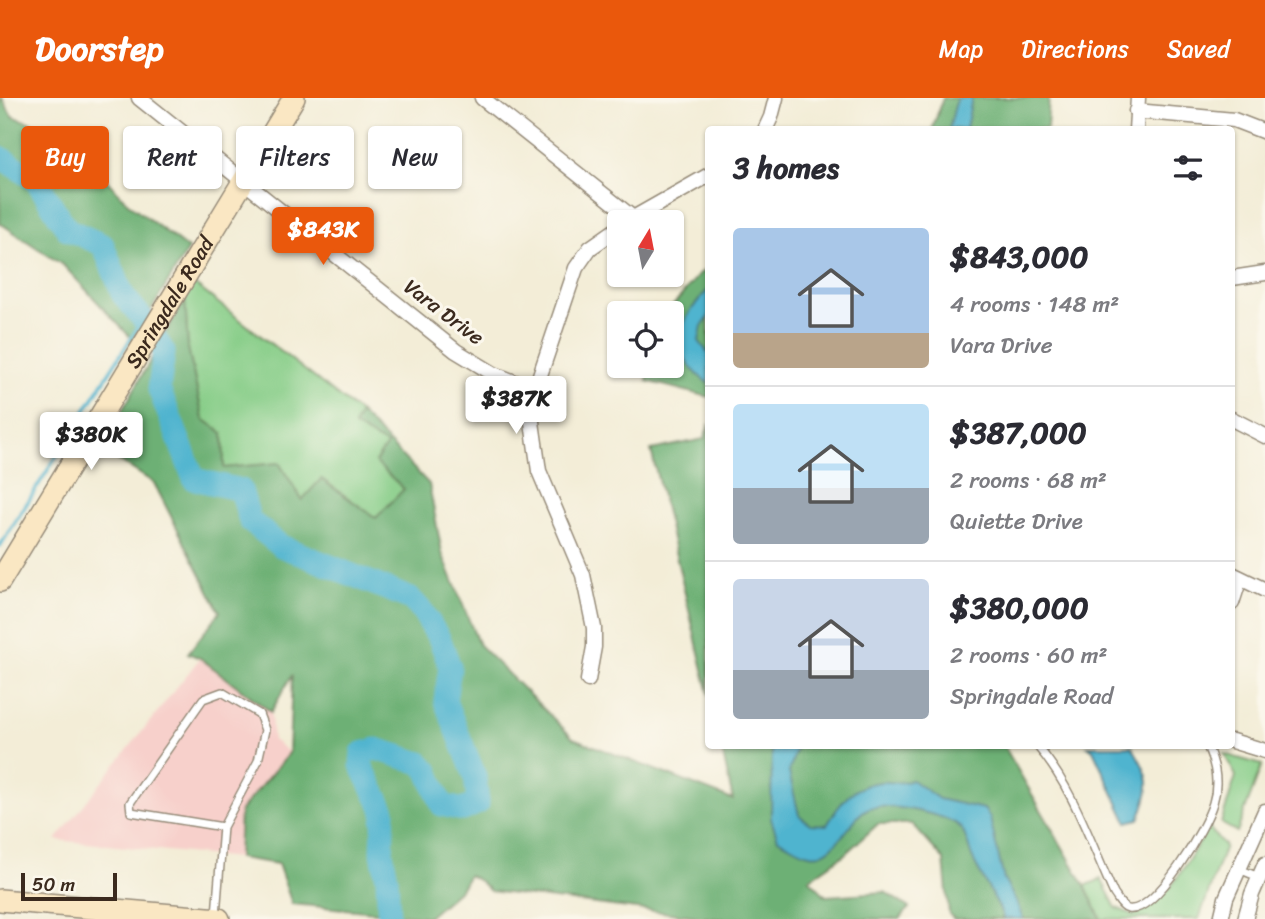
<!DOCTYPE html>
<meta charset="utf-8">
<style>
body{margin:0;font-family:Sriracha,sans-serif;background:#f7f7f7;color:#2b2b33;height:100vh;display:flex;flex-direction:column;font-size:26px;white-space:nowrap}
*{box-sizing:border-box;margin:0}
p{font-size:23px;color:#7c7c81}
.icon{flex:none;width:38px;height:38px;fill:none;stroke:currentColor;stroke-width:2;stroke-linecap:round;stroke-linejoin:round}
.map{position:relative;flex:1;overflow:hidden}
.panel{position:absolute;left:705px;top:28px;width:530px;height:623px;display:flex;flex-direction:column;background:#fff;border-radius:7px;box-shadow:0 2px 5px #0004}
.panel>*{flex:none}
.hud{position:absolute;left:21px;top:28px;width:579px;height:63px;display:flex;gap:14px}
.needle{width:46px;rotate:10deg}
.controls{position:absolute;left:607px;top:112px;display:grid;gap:14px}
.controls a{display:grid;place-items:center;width:77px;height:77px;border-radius:7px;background:#fff;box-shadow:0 2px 5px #0004;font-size:35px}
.scale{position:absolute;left:21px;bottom:18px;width:96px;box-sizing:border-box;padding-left:7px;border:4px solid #3b2a1e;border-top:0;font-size:19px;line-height:24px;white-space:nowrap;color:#3b2a1e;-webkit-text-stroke:5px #fbf7ec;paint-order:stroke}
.price{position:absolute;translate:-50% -60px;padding:0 16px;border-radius:7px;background:#fff;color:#222;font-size:23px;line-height:46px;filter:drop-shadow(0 2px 4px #0008)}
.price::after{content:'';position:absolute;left:50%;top:42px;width:21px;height:16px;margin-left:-10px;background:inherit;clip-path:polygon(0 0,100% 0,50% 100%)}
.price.selected{background:#ea580c;color:#fff}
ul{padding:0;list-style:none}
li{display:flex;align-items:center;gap:21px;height:175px;padding:0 28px}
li+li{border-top:2px solid #e1e1e2}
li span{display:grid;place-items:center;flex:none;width:196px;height:140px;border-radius:7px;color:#555}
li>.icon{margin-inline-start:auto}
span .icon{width:84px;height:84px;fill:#fffc;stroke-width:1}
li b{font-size:30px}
h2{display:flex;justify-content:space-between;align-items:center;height:84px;padding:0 28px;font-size:30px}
.tag{padding:0 24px;border-radius:7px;background:#fff;box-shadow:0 2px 5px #0004;font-size:24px;line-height:63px}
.tag.selected{background:#ea580c;color:#fff}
header{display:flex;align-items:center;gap:42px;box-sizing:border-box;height:98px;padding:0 35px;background:#ea580c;color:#fff}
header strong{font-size:33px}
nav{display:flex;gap:38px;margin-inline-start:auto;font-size:24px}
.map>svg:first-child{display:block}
.built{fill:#f7d0cb}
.green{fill:#87cd88;stroke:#617c53;stroke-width:2}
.forest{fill:#6db074;stroke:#546d49;stroke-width:2}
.water{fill:#50b4cf;stroke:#466f76;stroke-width:2}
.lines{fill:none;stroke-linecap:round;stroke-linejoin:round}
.stream{stroke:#50b4cf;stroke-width:3.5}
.river{stroke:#50b4cf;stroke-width:23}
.lane-casing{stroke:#978c7a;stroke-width:10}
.street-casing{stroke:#978c7a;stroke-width:17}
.secondary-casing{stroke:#978c7a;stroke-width:24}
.lane{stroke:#fff;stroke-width:7}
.street{stroke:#fff;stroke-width:14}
.secondary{stroke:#fae7c3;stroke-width:21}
.labels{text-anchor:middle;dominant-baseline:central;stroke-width:6;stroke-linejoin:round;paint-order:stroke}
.street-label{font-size:21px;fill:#3b2a1e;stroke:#fbf7ec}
</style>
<header>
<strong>Doorstep</strong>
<nav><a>Map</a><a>Directions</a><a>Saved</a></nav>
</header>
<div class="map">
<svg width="1265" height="821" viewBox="0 0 1265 821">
<rect width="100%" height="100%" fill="#fbf7ec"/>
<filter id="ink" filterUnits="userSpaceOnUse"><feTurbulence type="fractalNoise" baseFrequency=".0143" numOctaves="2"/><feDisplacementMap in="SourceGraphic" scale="14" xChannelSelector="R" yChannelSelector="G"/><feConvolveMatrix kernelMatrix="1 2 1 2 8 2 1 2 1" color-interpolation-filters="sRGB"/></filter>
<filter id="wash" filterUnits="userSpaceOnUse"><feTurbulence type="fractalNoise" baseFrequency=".00686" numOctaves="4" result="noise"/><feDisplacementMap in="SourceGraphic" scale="28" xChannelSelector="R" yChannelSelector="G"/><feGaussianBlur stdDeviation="1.57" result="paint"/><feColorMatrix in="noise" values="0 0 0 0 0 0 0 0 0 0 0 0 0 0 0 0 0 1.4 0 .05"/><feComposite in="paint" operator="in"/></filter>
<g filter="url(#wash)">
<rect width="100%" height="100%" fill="#f3edd7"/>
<path class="built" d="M200,560L271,614L273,642L290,655L240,713L238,760L56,742Z"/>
<path class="green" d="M194,186L360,315L354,328L388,347L405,392L376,420L322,381L303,403L279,365L224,370L223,335L203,321L188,250L185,200Z
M1224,656L1262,667L1237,734L1221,725L1236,678Z
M1208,729L1225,748L1199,821H1101L1085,788L1101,781L1116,810L1134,817C1171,801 1188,762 1208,729Z"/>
<path class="forest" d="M0,0H2L12,18L64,37L128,105L188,151L133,242L64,168L0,125Z
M943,0H1049L1047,31L932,32Z
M709,171V299L647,283L649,268H672V215H667L700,175Z
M185,200L188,250L203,321L223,335L224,370L279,365L302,402L321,381L376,420L404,391L375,364L387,347L354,328L360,315L429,386L442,455L479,547L573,640L733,702L721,648H1004L1085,788L1101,821H954L949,816L944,762L912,726H878L845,756L809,781L826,798L885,794L909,810L900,821H718L490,793L481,784L469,777L460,791L428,819L292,806L278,766L238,760L240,713L289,655L292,577L271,614L200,560L188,555L220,514L154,385L101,351Z
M709,326V597L651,352L704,341Z"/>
<path class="water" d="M957,0H972L966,31H949Z
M709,191V219L702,228L699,243L709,256V286C665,253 675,226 709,191Z
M772,648H797L789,674L799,717L810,726L827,727C839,706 853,686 880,684C892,683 899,687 912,682L939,701L984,711L990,720L1004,782L1016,803L1023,821H1004C996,799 981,781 972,759C968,749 967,738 960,729C950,717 882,703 867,711C859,715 854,723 849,730C821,765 815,762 778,741L771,721Z
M1088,648H1132C1150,680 1154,685 1139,721L1127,724L1093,652Z"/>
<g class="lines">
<path class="stream" d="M0,448L143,221"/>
<path class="river" d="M0,59L36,82L67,131L103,147L123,197L143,221L164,254L159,291L194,381L241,392L250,423L281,448L411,501L423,514L440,542L450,569L445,603L475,678L478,705L463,712L442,707L428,673L421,665L376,651L362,655L361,667L384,713L382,755L387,780L389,821"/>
</g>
</g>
<g filter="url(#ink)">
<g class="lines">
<defs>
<path id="lane" d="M1037,648C1073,689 1091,746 1114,796C1118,801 1121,809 1128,811C1156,816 1206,729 1213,705C1219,686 1215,665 1207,648
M1239,771L1261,780
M216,817L223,729L258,663L265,632L259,616L222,594L203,601L130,705L131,714L223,729"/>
<path id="street" d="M139,0L456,253L494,276L535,292
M482,0L633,120
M1136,13L1234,22L1265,34
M765,32L771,19L776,0
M1136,32L1138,0
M628,123L709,77
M1232,180L1265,175
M1232,321L1265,338
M1232,476L1265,492
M1232,505L1240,480
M588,582L594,549V530L583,477L539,373L532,324L535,292L576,170L590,150L620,129
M1232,643L1265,653
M1221,821L1226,800L1265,713
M1245,821L1252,796L1265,766"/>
<g id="secondary">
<path id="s1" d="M0,483L294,0"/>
<path d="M0,802L219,821"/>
</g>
</defs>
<use href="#lane" class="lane-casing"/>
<use href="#street" class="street-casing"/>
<use href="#secondary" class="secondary-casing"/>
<use href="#lane" class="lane"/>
<use href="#street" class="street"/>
<use href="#secondary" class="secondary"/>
</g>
</g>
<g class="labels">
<g class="street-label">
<text stroke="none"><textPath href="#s1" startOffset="326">Springdale Road</textPath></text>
<text transform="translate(444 214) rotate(37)">Vara Drive</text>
</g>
</g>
</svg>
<div class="controls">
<a><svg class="needle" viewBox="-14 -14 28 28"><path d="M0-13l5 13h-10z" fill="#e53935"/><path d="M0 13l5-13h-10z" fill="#7c7c81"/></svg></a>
<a><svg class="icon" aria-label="locate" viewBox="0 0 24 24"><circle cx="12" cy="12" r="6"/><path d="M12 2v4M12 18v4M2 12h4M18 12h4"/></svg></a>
</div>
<div class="scale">50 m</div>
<b class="price selected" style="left:323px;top:169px">$843K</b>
<b class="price" style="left:516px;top:338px">$387K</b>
<b class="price" style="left:91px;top:374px">$380K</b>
<div class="hud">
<a class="tag selected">Buy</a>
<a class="tag">Rent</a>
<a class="tag">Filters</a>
<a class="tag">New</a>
</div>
<section class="panel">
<h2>3 homes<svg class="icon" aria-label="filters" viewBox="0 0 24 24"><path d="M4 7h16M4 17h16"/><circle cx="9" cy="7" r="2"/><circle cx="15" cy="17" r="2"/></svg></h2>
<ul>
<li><span style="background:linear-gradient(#a9c7e8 75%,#b9a48a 0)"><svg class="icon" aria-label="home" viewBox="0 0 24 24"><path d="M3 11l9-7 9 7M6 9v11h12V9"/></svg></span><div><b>$843,000</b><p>4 rooms · 148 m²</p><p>Vara Drive</p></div></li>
<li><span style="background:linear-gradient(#bfe0f5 60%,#9aa5b1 0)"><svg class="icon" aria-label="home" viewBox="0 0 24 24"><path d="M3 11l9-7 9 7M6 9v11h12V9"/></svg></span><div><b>$387,000</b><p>2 rooms · 68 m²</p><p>Quiette Drive</p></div></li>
<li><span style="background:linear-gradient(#c9d6e8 65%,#9aa5b1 0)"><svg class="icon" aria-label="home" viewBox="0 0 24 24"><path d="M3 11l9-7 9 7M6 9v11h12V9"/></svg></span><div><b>$380,000</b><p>2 rooms · 60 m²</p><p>Springdale Road</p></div></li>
</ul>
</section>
</div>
